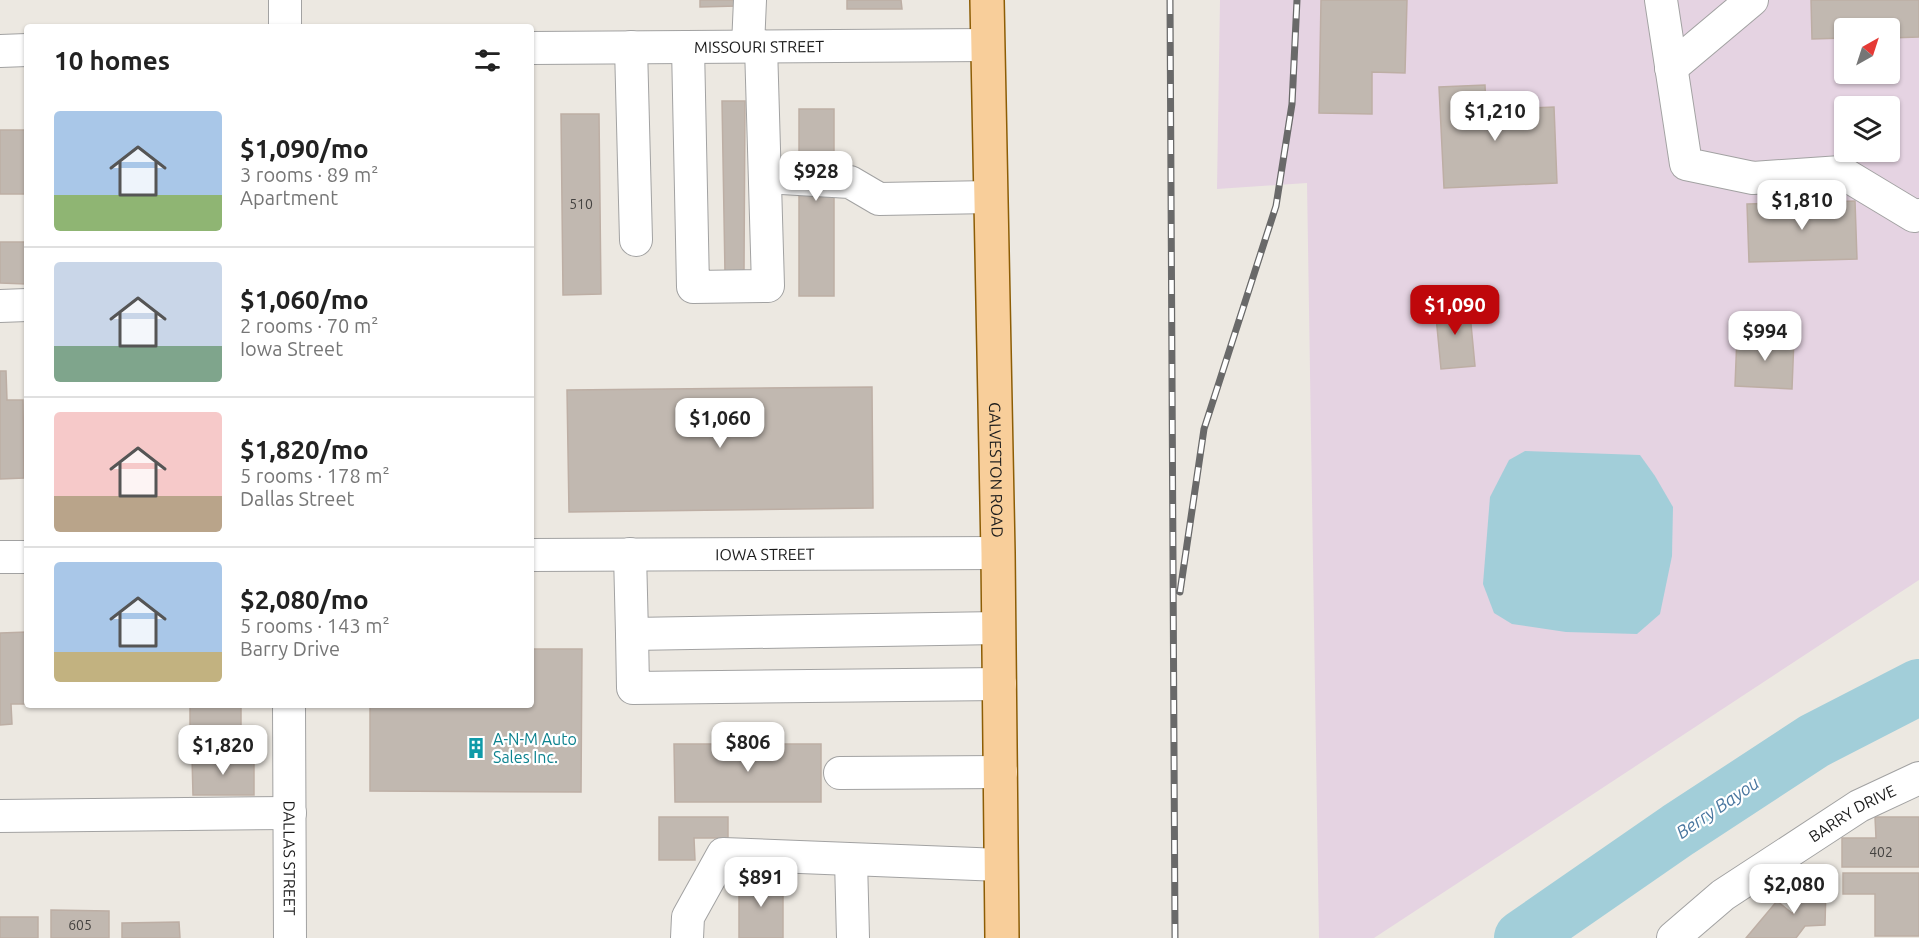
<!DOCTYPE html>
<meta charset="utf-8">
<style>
body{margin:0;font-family:Ubuntu,sans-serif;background:#f2f2f2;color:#222;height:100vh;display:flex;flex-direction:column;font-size:22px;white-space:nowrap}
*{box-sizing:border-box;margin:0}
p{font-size:20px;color:#767676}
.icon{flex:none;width:33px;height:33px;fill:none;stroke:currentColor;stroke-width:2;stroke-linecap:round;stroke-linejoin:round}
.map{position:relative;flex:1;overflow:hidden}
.panel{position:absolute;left:24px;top:24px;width:510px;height:684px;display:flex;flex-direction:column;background:#fff;border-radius:6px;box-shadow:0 2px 4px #0004}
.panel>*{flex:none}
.needle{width:39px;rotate:39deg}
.tools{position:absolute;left:1834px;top:18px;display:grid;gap:12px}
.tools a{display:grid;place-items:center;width:66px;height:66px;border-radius:6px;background:#fff;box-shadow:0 2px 4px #0004;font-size:30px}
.price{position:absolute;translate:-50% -51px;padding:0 14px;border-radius:12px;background:#fff;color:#222;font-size:20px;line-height:39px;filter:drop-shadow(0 2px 3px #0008)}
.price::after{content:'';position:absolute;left:50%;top:36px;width:18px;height:14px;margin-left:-9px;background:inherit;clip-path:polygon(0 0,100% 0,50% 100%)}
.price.on{background:#bf070b;color:#fff}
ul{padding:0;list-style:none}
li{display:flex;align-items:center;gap:18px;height:150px;padding:0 30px}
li+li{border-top:2px solid #e0e0e0}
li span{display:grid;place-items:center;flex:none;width:168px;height:120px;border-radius:6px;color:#555}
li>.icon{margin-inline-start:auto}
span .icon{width:72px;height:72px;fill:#fffc;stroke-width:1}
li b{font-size:26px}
h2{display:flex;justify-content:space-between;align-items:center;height:72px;padding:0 30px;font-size:26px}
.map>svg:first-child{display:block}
.industrial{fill:#e5d3e2;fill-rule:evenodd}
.water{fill:#a2ced9}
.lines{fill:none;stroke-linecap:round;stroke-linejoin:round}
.river{stroke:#a2ced9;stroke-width:56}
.building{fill:#c1b8b0;stroke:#bdaea4;stroke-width:1.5}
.minor-casing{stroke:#a2a2a2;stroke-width:34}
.major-casing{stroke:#8d5d05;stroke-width:36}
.minor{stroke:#fff;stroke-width:32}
.major{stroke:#f8ce9a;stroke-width:33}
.rail-casing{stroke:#696969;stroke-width:7}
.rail{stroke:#fff;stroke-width:4.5;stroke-dasharray:14;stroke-linecap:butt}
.labels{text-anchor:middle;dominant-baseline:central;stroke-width:4.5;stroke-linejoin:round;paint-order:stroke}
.number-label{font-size:14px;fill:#444240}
.street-label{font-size:16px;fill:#1b1b1b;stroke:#fff}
.culture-label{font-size:16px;fill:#0d838f;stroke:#fff;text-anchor:start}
.water-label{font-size:18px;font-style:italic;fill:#49769f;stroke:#fff}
</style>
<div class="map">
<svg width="1919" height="938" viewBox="0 0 1919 938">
<rect width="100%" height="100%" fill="#ece8e1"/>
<path class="industrial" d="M1220,0H1919V580L1374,938H1319L1307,183L1217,189ZM1845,28H1890V74H1845ZM1845,106H1890V152H1845Z"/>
<path class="water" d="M1525,451L1640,455L1655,476L1673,507L1672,556L1660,614L1637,634L1566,632L1512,624L1494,613L1483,584L1490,497L1509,460Z"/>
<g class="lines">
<path class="river" d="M1522,938L1678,830L1814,741L1919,687"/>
</g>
<path class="building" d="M700,0H737V6L700,7Z
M847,0H901L902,9H847Z
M1321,0H1407L1405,73L1372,72V114L1319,113Z
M1811,0H1919V37L1890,38V28H1845V38L1812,39Z
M1485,85L1486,110L1554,107L1557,183L1444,188L1439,87Z
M722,101H745L744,272L725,274Z
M799,109H834V296H799Z
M561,114H599L601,294L563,295Z
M0,130H27V194H0Z
M1855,201L1857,259L1749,262L1747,204Z
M0,242H27L26,284L0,283Z
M1469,303L1475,366L1441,369L1435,306Z
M1737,336L1794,338L1792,389L1735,386Z
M0,371H6L7,400H23L24,478L0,479Z
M872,387L873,508L569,512L567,390Z
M27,632V704H11L12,724L0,725V633Z
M531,649H582L581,792L370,791V705H531Z
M190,705H241V742L190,741Z
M674,744H821V802H675Z
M192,757L254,758V795H193Z
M659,817H728V838H694L695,860H659Z
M1875,817H1919V867H1842V838H1876Z
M1843,873H1919V936H1875V894H1843Z
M751,878H783V938H739V879L751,880Z
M1826,886L1825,925L1805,926L1796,938H1746L1777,901L1793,914L1792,887Z
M51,910L109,911V938H51Z
M0,917H38V938H0Z
M179,922L180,938H122V923Z"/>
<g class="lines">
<defs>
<g id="minor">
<path d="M285,0V27"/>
<path d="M1661,0L1686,164L1753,178L1841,172L1914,216L1919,215"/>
<path d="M748,46L750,0"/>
<path d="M631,47L636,240"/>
<path d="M688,47L693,287L768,286L761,46"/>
<path id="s1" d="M531,48L987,45"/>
<path d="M0,51L27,50"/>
<path d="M1671,68L1752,0"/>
<path d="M765,177L850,182L879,199L991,197"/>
<path d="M0,306L27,305"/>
<path d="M630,554L632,634L999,628"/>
<path id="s2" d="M531,555L998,553"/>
<path d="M0,557H27"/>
<path d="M632,634L633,688L1000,684"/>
<path id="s3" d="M289,705L290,938"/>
<path d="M840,773L1001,772"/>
<path d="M0,816L290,813"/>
<path d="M851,860L853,938"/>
<path d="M687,938L688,917L723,854L1001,865"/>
<path id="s4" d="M1673,938L1723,895L1859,806L1919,778"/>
</g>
<g id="major">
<path id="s5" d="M987,0L998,553L1002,938"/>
</g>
</defs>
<use href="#minor" class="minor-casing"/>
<use href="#major" class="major-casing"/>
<use href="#minor" class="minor"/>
<use href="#major" class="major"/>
<defs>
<path id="rail" d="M1170,0L1175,938
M1180,592L1204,429L1276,206L1292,104L1297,0"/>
</defs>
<use href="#rail" class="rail-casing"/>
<use href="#rail" class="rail"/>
</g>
<defs>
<symbol id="building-bare" viewBox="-9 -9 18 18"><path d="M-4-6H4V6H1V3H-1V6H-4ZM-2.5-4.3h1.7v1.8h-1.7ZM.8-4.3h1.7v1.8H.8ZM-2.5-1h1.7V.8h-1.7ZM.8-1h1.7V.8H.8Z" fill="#0f9aa8" stroke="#fff" stroke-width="2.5" paint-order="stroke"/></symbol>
</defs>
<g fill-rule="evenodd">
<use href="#building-bare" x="461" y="733" width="30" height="30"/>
</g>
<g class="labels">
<g class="number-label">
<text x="581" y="204">510</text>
<text x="1881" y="852">402</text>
<text x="80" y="925">605</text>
</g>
<g class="street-label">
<text stroke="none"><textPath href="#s1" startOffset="228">MISSOURI STREET</textPath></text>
<text stroke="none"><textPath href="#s5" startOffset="470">GALVESTON ROAD</textPath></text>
<text stroke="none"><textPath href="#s2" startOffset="234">IOWA STREET</textPath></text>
<text stroke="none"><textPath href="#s4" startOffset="219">BARRY DRIVE</textPath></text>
<text stroke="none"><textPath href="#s3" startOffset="153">DALLAS STREET</textPath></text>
</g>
<g class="culture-label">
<text x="493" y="739">A-N-M Auto<tspan x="493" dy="18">Sales Inc.</tspan></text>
</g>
<g class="water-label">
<text transform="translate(1717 807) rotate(-34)">Berry Bayou</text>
</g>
</g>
</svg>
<div class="tools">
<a><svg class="needle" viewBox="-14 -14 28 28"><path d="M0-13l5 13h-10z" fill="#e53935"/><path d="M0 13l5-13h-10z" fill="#767676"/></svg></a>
<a><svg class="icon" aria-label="layers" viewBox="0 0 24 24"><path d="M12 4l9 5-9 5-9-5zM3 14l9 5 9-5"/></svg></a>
</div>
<b class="price" style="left:1495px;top:142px">$1,210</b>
<b class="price" style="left:816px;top:202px">$928</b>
<b class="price" style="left:1802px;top:231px">$1,810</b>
<b class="price on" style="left:1455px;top:336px">$1,090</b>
<b class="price" style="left:1765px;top:362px">$994</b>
<b class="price" style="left:720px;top:449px">$1,060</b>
<b class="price" style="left:748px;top:773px">$806</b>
<b class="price" style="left:223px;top:776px">$1,820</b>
<b class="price" style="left:761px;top:908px">$891</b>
<b class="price" style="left:1794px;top:915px">$2,080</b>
<section class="panel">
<h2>10 homes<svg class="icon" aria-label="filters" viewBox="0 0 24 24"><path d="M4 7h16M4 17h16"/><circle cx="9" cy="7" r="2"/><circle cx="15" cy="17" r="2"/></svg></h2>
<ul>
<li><span style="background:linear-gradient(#a9c7e8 70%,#8fb573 0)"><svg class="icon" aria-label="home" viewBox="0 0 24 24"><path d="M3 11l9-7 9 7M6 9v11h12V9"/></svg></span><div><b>$1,090/mo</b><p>3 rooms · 89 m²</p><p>Apartment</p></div></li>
<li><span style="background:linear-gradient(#c9d6e8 70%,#7fa58c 0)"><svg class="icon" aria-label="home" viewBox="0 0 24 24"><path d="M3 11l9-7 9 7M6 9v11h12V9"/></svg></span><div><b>$1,060/mo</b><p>2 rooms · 70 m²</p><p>Iowa Street</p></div></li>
<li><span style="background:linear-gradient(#f6c9c9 70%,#b9a48a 0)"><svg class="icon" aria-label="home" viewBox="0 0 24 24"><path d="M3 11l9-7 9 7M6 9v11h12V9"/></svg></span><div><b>$1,820/mo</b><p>5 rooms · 178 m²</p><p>Dallas Street</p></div></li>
<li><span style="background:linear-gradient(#a9c7e8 75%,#c2b280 0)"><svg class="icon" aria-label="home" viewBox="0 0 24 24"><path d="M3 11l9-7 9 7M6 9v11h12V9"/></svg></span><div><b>$2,080/mo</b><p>5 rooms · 143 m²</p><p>Barry Drive</p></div></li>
</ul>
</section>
</div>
